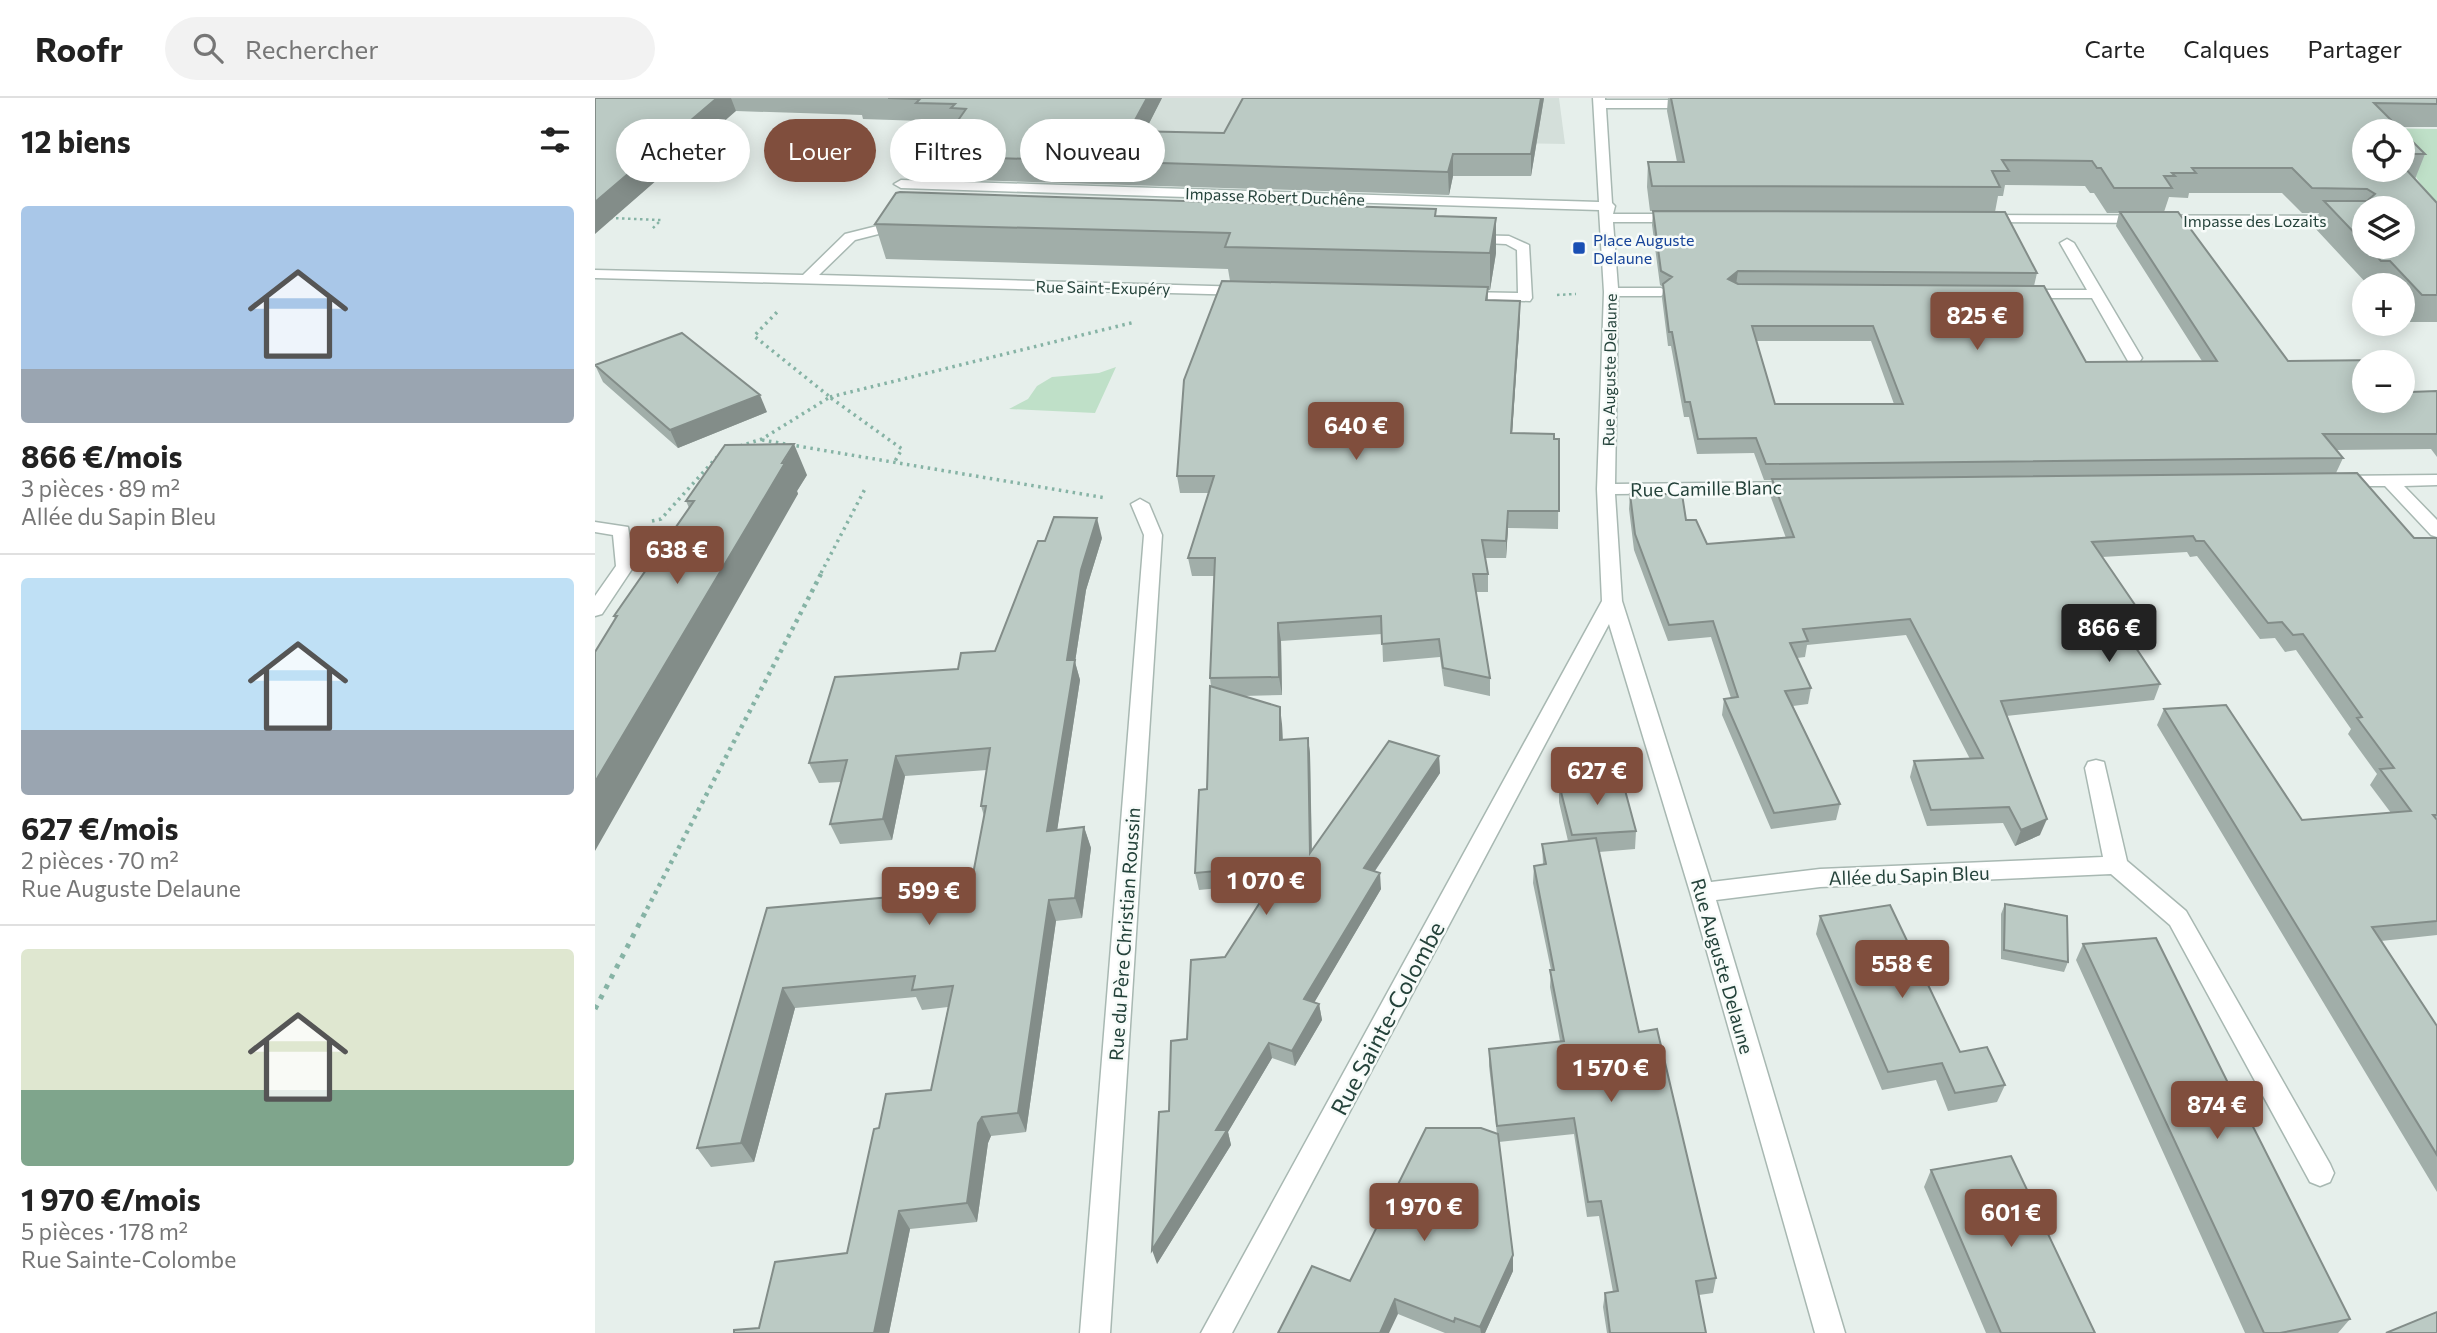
<!DOCTYPE html>
<html lang="fr">
<meta charset="utf-8">
<style>
body{margin:0;font-family:Commissioner,sans-serif;background:#f2f2f2;color:#222;height:100vh;display:flex;flex-direction:column;font-size:26px;white-space:nowrap}
*{box-sizing:border-box;margin:0}
p{font-size:23px;color:#767676}
.icon{flex:none;width:38px;height:38px;fill:none;stroke:currentColor;stroke-width:2;stroke-linecap:round;stroke-linejoin:round}
.map{position:relative;flex:1;overflow:hidden}
.details{display:flex;flex-direction:column;background:#fff;width:595px}
.details>*{flex:none}
.top-card{position:absolute;left:21px;top:21px;width:665px;height:63px;display:flex;gap:14px}
.controls{position:absolute;left:1757px;top:21px;display:grid;gap:14px}
.controls a{display:grid;place-items:center;width:63px;height:63px;border-radius:50%;background:#fff;box-shadow:0 4px 18px #0003;font-size:35px}
.price{position:absolute;translate:-50% -60px;padding:0 16px;border-radius:7px;background:#804e3d;color:#fff;font-size:23px;line-height:46px;filter:drop-shadow(0 2px 4px #0008)}
.price::after{content:'';position:absolute;left:50%;top:42px;width:21px;height:16px;margin-left:-10px;background:inherit;clip-path:polygon(0 0,100% 0,50% 100%)}
.price.selected{background:#222;color:#fff}
ul{padding:0;list-style:none}
li{display:grid;align-content:center;gap:14px;height:371px;padding:0 21px}
li+li{border-top:2px solid #e0e0e0}
li span{display:grid;place-items:center;height:217px;border-radius:7px;color:#555}
li>.icon{margin-inline-start:auto}
span .icon{width:126px;height:126px;fill:#fffc;stroke-width:1}
li b{font-size:30px}
h2{display:flex;justify-content:space-between;align-items:center;height:84px;padding:0 21px;font-size:30px}
.pill{padding:0 24px;border-radius:32px;background:#fff;box-shadow:0 4px 18px #0003;font-size:24px;line-height:63px}
.pill.selected{background:#804e3d;color:#fff}
header{display:flex;align-items:center;gap:42px;box-sizing:border-box;height:98px;padding:0 35px;background:#fff;border-bottom:2px solid #e0e0e0}
header strong{font-size:33px}
nav{display:flex;gap:38px;margin-inline-start:auto;font-size:24px}
.search{width:490px;height:63px;background:#f2f2f2;display:flex;align-items:center;gap:18px;box-sizing:border-box;padding:0 24px;border-radius:38px;color:#767676;font-size:26px}
main{display:flex;flex:1;min-height:0}
.map>svg:first-child{display:block}
.built{fill:#d4dfda}
.green{fill:#bfe0c8}
.lines{fill:none;stroke-linecap:round;stroke-linejoin:round}
.minor-casing{stroke:#a8b8b2;stroke-width:3}
.path-far3{stroke:#86b3a5;stroke-width:2.5;stroke-dasharray:2.5 3.5;stroke-linecap:butt}
.path-far2{stroke:#86b3a5;stroke-width:3.5;stroke-dasharray:2.5 4.5;stroke-linecap:butt}
.path-far1{stroke:#86b3a5;stroke-width:4.5;stroke-dasharray:3.5 5;stroke-linecap:butt}
.path{stroke:#86b3a5;stroke-width:5;stroke-dasharray:4.5 7;stroke-linecap:butt}
.minor{fill:#fff;fill-rule:evenodd}
.wall{fill:#a1aea9;fill-rule:evenodd}
.shaded-wall{fill:#838d89}
.building{fill:#bbcac4;stroke:#838d89;stroke-width:2;fill-rule:evenodd}
.transit-dot{fill:#1a4fb4;stroke:#f7fbf9;stroke-width:2.5}
.labels{text-anchor:middle;dominant-baseline:central;stroke-width:5;stroke-linejoin:round;paint-order:stroke}
.far-street-label{font-size:16px;fill:#24423a;stroke:#f7fbf9}
.far-transit-label{font-size:16px;fill:#164399;stroke:#f7fbf9;text-anchor:start}
.street-label{font-size:19px;fill:#24423a;stroke:#f7fbf9}
.near-street-label{font-size:23px;fill:#24423a;stroke:#f7fbf9}
</style>
<header>
<strong>Roofr</strong>
<div class="search"><svg class="icon" aria-label="search" viewBox="0 0 24 24"><circle cx="10" cy="10" r="6"/><path d="M15 15l6 6"/></svg>Rechercher</div>
<nav><a>Carte</a><a>Calques</a><a>Partager</a></nav>
</header>
<main>
<section class="details">
<h2>12 biens<svg class="icon" aria-label="filters" viewBox="0 0 24 24"><path d="M4 7h16M4 17h16"/><circle cx="9" cy="7" r="2"/><circle cx="15" cy="17" r="2"/></svg></h2>
<ul>
<li><span style="background:linear-gradient(#a9c7e8 75%,#9aa5b1 0)"><svg class="icon" aria-label="home" viewBox="0 0 24 24"><path d="M3 11l9-7 9 7M6 9v11h12V9"/></svg></span><div><b>866 €/mois</b><p>3 pièces · 89 m²</p><p>Allée du Sapin Bleu</p></div></li>
<li><span style="background:linear-gradient(#bfe0f5 70%,#9aa5b1 0)"><svg class="icon" aria-label="home" viewBox="0 0 24 24"><path d="M3 11l9-7 9 7M6 9v11h12V9"/></svg></span><div><b>627 €/mois</b><p>2 pièces · 70 m²</p><p>Rue Auguste Delaune</p></div></li>
<li><span style="background:linear-gradient(#dfe7d0 65%,#7fa58c 0)"><svg class="icon" aria-label="home" viewBox="0 0 24 24"><path d="M3 11l9-7 9 7M6 9v11h12V9"/></svg></span><div><b>1 970 €/mois</b><p>5 pièces · 178 m²</p><p>Rue Sainte-Colombe</p></div></li>
</ul>
</section>
<div class="map">
<svg width="1842" height="1235" viewBox="0 0 1842 1235">
<rect width="100%" height="100%" fill="#e6efeb"/>
<path class="built" d="M339,0H964L970,46L308,32Z"/>
<path class="green" d="M1770,30L1842,31V110L1821,79L1808,67V33H1773Z
M521,269L500,315L414,311L433,301L442,288L457,279L504,275Z"/>
<g class="lines">
<defs>
<path id="minor" d="M998,0H1010V2H1102L1108,6L1102,10H1011L1017,105L1020,108L1018,116H1085L1092,120L1085,124H1018L1023,190H1066L1073,194L1066,198H1023L1020,386L1204,384L1213,389L1204,394L1020,396L1027,503L1116,784L1225,771L1508,759L1490,670L1493,664L1501,662L1509,664L1532,763L1591,813L1735,1066L1739,1075L1735,1084L1725,1088L1715,1084L1575,827L1516,776L1225,789L1121,802L1250,1235H1220L1095,794L1014,526L637,1235H606L1007,503L1002,391L1009,194L1004,112L306,90L299,86L306,82L1004,104Z
M1387,117L1750,118L1757,122L1750,126L1382,124L1380,121Z
M310,121L315,122V128L260,142L224,177L652,189L659,193L652,197L0,180V172L208,177L250,136Z
M873,137L914,138L934,147L937,200L935,203L861,201L859,198L866,194L923,195L922,152L911,146L868,144V138Z
M1472,141L1479,145L1547,260L1545,263H1533L1497,200H1426L1419,196L1426,192H1492L1465,145Z
M1842,377V387L1809,388L1842,422V439L1836,437L1790,388H1741L1732,383L1741,378Z
M545,401L554,406L567,437L515,1235H485L549,437L536,406Z
M0,424L33,429L39,468L7,516L0,518V498L21,468L18,437L0,434Z"/>
</defs>
<use href="#minor" class="minor-casing"/>
<path class="path-far3" d="M15,120L66,122L56,132
M962,197L981,196"/>
<path class="path-far2" d="M235,299L540,224
M236,300L307,351L300,363
M167,342L511,400
M145,348L167,341L235,299L159,238L184,212
M57,423L66,421L122,359
M226,475L271,389"/>
<path class="path-far1" d="M52,811L227,474"/>
<path class="path" d="M0,911L53,809"/>
<use href="#minor" class="minor"/>
</g>
<path class="wall" d="M0,0H567L550,33L629,35L949,0L936,78H858L854,97L345,81L338,58L359,28L328,27L327,23L268,21L267,17L141,13Z
M1073,0H1842V29H1803L1769,33L1808,72V34L1830,56L1820,81L1842,105V224H1814L1808,216V187H1773L1719,129L1724,115H1707L1687,95H1594L1593,100L1574,99L1569,114L1693,263L1815,294L1842,293V359L1836,351L1741,352L1748,360L1741,375L1819,440H1842V837L1786,843L1842,928V1094L1562,627L1569,611L1707,722L1796,715L1775,687L1782,676L1753,636L1756,631L1701,552L1690,554L1680,540L1665,541L1602,458L1595,459L1592,454L1507,459L1551,523L1545,539L1534,540L1565,586L1559,602L1411,618L1445,737L1420,748L1408,725L1332,728L1315,679L1319,663L1375,661L1311,537L1212,547L1210,559L1202,560L1216,590L1213,606L1198,608L1245,706L1241,722L1176,731L1127,617L1129,601L1136,600L1116,539L1073,543L1039,452L1034,411L1035,396L1091,422L1112,446L1191,440L1175,397L1177,382H1169L1159,355L1102,356L1094,319H1089L1076,248H1073L1067,200L1068,189L1065,187L1057,127L1058,113H1055L1052,89L1053,64H1082L1072,13ZM1410,87L1490,88L1495,95H1499L1512,115H1524L1521,128L1607,263L1491,264L1439,188L1442,175L1400,114L1403,98H1408ZM1769,110L1808,149H1769ZM1161,243H1276L1299,306H1180Z
M842,118L901,155L895,192H893V202L925,203V219L917,335L964,341L963,431L913,430L911,460H890L893,476V494H881L895,580V598L849,588L845,559L788,564L787,536L686,543L687,597L648,598L687,626L688,642L713,640L715,656L717,752L844,658L845,675L780,773L786,791L719,904L724,906L727,922L700,968L677,960L633,1034L636,1047L562,1166L574,1013L592,941L630,859L677,785L604,792L600,775L612,691L616,588L615,580L619,478H597L593,460L614,395H585L582,378L635,183L633,171L291,161L280,126Z
M0,267L172,314L83,350L8,284Z
M212,377L202,393L203,396L20,521L19,518L94,410L91,403Z
M507,440L491,492L480,564L485,582L462,732L489,729L496,750L487,820L461,823L431,1034L396,1038L393,1045L382,1124L315,1131L294,1235H139L164,1230L252,1155L284,1030L336,992L353,909L327,912L321,899L200,910L159,1064L116,1069L102,1050L172,810L375,792L389,718L386,708L392,672L310,678L297,742L245,746L235,726L246,684L224,685L214,665L363,571L400,553Z
M964,686L1041,733L1040,751L1004,754L1044,934L1121,1180L1118,1195L1104,1197L1111,1235H1012L1008,1209L1010,1195L1018,1194L1004,1118L992,1119L979,1036L904,1044L918,1157V1173L890,1235H850L803,1216L755,1183L902,1036L894,968V951L965,943L955,889L956,872L938,785L939,768L948,766L947,746L973,743L964,704Z
M1410,806L1473,864L1469,874L1406,861V816Z
M1225,818L1365,954L1410,987L1402,1004L1353,1013L1341,982L1287,992L1221,836Z
M1488,846L1635,989L1755,1221L1743,1235H1650L1481,862Z
M1336,1072L1500,1235H1391L1329,1089Z"/>
<path class="shaded-wall" d="M122,0H136L141,13L0,136V104Z
M552,0H567L539,55L534,33Z
M946,0H949L936,78V56Z
M858,56V78L854,97L853,74Z
M901,120V155L895,192V155Z
M1143,173L1141,187L1133,181Z
M925,203V219L916,352V335Z
M165,297L172,314L83,350L75,332Z
M199,346L212,377L202,393L203,396L0,753V684Z
M913,413V430L911,460V443Z
M502,420L507,440L491,492L480,564L485,582L459,753L452,733L472,562L486,472Z
M683,525L686,543L687,597L684,579Z
M685,609L687,626L688,658L685,642Z
M713,640L715,656L717,771L715,755Z
M301,658L310,678L297,742L288,721Z
M844,658L845,675L771,786L769,770Z
M1452,721L1445,737L1420,748L1426,732Z
M489,729L496,750L487,820L480,800Z
M785,775L786,791L712,917L709,901Z
M454,802L461,823L431,1034L423,1015Z
M188,890L200,910L159,1064L146,1045Z
M724,906L727,922L700,968L697,953Z
M674,945L677,960L633,1034L636,1047L562,1166L557,1152L621,1032Z
M387,1019L396,1038L393,1045L382,1124L372,1105L383,1025Z
M304,1113L315,1131L294,1235H279Z
M918,1157V1173L890,1235H886L885,1229Z
M800,1201L803,1216L794,1235H785Z"/>
<path class="building" d="M0,0H122L0,104Z
M293,0H552L534,33L629,35L648,0H946L936,56H858L853,74L338,58L371,11L356,10L360,6L321,5L325,1Z
M1076,0H1842V6L1779,5L1807,33H1769V72H1808V68L1842,105V197H1827L1795,163H1786L1773,149H1808V110H1769V145L1729,103H1772L1780,96L1772,91L1717,90L1697,70H1597L1601,75H1577L1580,78H1569L1577,90H1519L1506,70H1502L1497,63L1407,62L1414,73H1397L1405,89L1057,88L1053,64H1089Z
M1808,34L1830,56H1808Z
M305,94L841,111L840,118L901,120L895,155L630,149L635,135L280,126L301,95Z
M1058,113L1410,114L1442,175L1143,173L1133,181L1143,186L1449,188L1491,264L1622,263L1525,114H1583L1693,263L1788,262L1789,264H1769V303H1808V285L1815,294L1842,293V336H1728L1748,360L1171,366L1161,340L1103,341L1095,304H1090L1077,234H1074L1068,186L1077,179L1066,173ZM1157,228H1278L1308,306H1180Z
M627,183L893,189L891,202L925,203L916,335L959,336V341H964V413H913L911,443L887,442L893,476H878L895,580L848,570L844,541L787,546L786,518L683,525L684,579L615,580L620,460H593L619,378H582L589,282Z
M87,235L165,297L75,332L0,267Z
M199,346L187,365H190L0,684V554L22,518H19L99,403H91L130,347Z
M1762,375L1819,440H1842V717H1838L1842,722V823L1777,829L1842,928V1057L1569,611L1631,607L1707,722L1816,713L1785,671L1799,670L1762,620L1767,619L1708,536L1698,537L1687,524L1673,525L1609,443H1601L1598,438L1497,444L1551,523L1525,526L1565,586L1406,603L1452,721L1426,732L1414,709L1336,712L1319,663L1388,660L1315,521L1208,531L1213,543L1195,545L1216,590L1190,593L1245,706L1179,715L1129,601L1143,599L1118,523L1074,527L1040,436L1035,396H1087L1091,422H1101L1112,446L1199,439L1177,381Z
M459,419L502,420L486,472L472,562H480L452,733L489,729L480,800L454,802L423,1015L387,1019L383,1025L372,1105L304,1113L279,1235H139V1232L164,1230L180,1164L252,1155L279,1031L284,1030L291,996L336,992L358,888L317,892L320,878L188,890L146,1045L102,1050L172,810L375,792L391,708H386L395,650L301,658L288,721L235,726L252,662L214,665L240,579L363,571L366,555L400,553L443,443H450Z
M615,588L685,609V642L713,640L715,755L794,643L844,658L769,770L785,775L709,901L724,906L697,953L674,945L621,1032H632L557,1152L564,1014L574,1013L576,943L592,941L596,862L630,859L689,767L600,775L604,692L612,691Z
M1027,681L1041,733L977,737L964,686Z
M1001,740L1044,934L1062,931L1121,1180L1101,1183L1111,1235H1015L1010,1195L1023,1193L1006,1103L993,1104L979,1020L902,1028L894,951L969,943L955,872H959L939,768L951,766L947,746Z
M1410,806L1472,818L1473,864L1409,852Z
M1295,807L1365,954L1392,949L1410,987L1360,995L1347,965L1293,974L1225,818Z
M1561,840L1635,989H1638L1755,1221L1685,1235H1669L1488,846Z
M831,1030H886L903,1036L918,1157L885,1229L860,1220L859,1224L800,1201L785,1235H683L717,1168L755,1183Z
M1416,1058L1500,1235H1406L1336,1072Z
M1842,1214V1235H1791Z"/>
<rect class="transit-dot" x="977" y="143" width="14" height="14" rx="3.5"/>
<g class="labels">
<g class="far-street-label">
<text transform="translate(680 98) rotate(2)">Impasse Robert Duchêne</text>
<text x="1660" y="122">Impasse des Lozaits</text>
<text transform="translate(508 189) rotate(1)">Rue Saint-Exupéry</text>
<text transform="translate(1014 272) rotate(-89)">Rue Auguste Delaune</text>
</g>
<g class="far-transit-label">
<text x="998" y="141">Place Auguste<tspan x="998" dy="18">Delaune</tspan></text>
</g>
<g class="street-label">
<text transform="translate(1111 390) rotate(-1)">Rue Camille Blanc</text>
<text transform="translate(1314 777) rotate(-2)">Allée du Sapin Bleu</text>
<text transform="translate(529 836) rotate(-86)">Rue du Père Christian Roussin</text>
<text transform="translate(1128 868) rotate(74)">Rue Auguste Delaune</text>
</g>
<g class="near-street-label">
<text transform="translate(792 920) rotate(-62)">Rue Sainte-Colombe</text>
</g>
</g>
</svg>
<div class="controls">
<a><svg class="icon" aria-label="locate" viewBox="0 0 24 24"><circle cx="12" cy="12" r="6"/><path d="M12 2v4M12 18v4M2 12h4M18 12h4"/></svg></a>
<a><svg class="icon" aria-label="layers" viewBox="0 0 24 24"><path d="M12 4l9 5-9 5-9-5zM3 14l9 5 9-5"/></svg></a>
<a>+</a>
<a>−</a>
</div>
<b class="price" style="left:1382px;top:254px">825 €</b>
<b class="price" style="left:761px;top:364px">640 €</b>
<b class="price" style="left:82px;top:488px">638 €</b>
<b class="price selected" style="left:1514px;top:566px">866 €</b>
<b class="price" style="left:1002px;top:709px">627 €</b>
<b class="price" style="left:671px;top:819px">1 070 €</b>
<b class="price" style="left:334px;top:829px">599 €</b>
<b class="price" style="left:1307px;top:902px">558 €</b>
<b class="price" style="left:1016px;top:1006px">1 570 €</b>
<b class="price" style="left:1622px;top:1043px">874 €</b>
<b class="price" style="left:829px;top:1145px">1 970 €</b>
<b class="price" style="left:1416px;top:1151px">601 €</b>
<div class="top-card">
<a class="pill">Acheter</a>
<a class="pill selected">Louer</a>
<a class="pill">Filtres</a>
<a class="pill">Nouveau</a>
</div>
</div>
</main>
